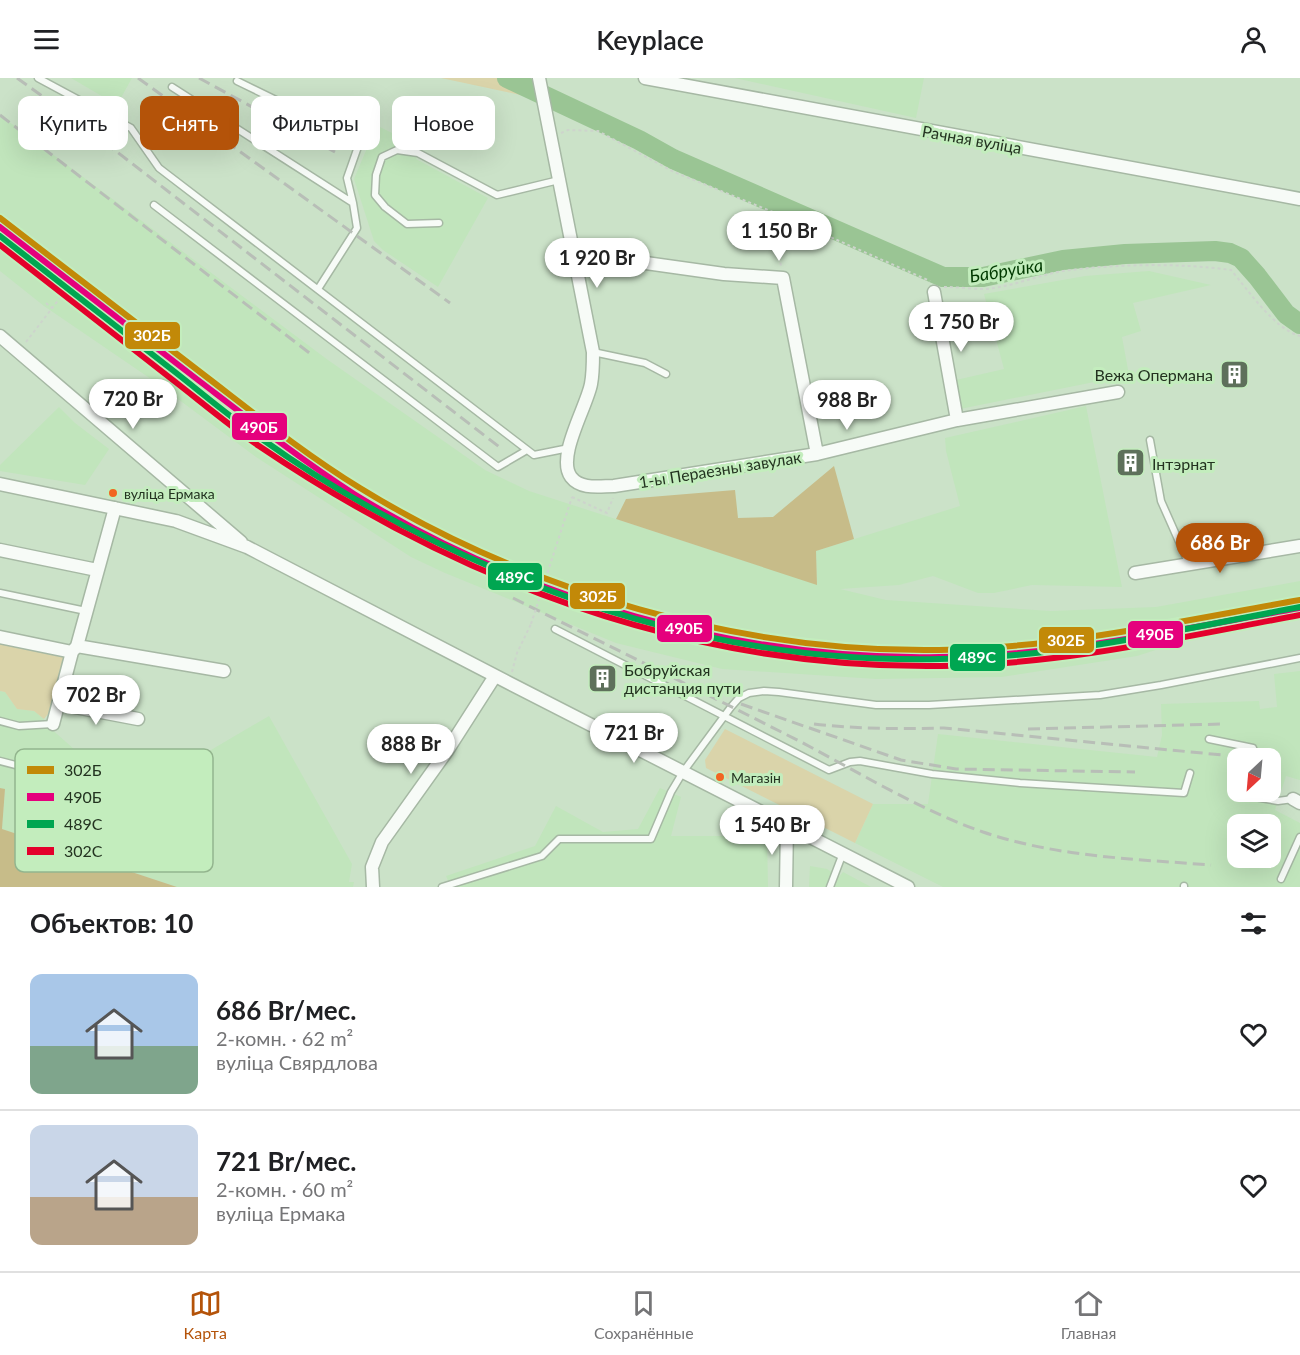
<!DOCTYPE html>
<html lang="ru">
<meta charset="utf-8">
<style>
body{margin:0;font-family:Lato,sans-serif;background:#f2f2f2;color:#202124;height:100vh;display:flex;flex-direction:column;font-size:22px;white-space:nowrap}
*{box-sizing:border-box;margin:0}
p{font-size:20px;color:#757577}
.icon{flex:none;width:33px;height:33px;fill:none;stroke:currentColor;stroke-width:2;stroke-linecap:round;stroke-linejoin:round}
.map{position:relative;height:809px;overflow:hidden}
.details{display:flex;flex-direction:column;background:#fff;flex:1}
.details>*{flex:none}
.hud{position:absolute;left:18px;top:18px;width:600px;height:54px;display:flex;gap:12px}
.needle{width:39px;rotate:206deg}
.tools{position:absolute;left:1227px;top:670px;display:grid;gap:12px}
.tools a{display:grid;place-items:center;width:54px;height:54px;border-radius:12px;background:#fff;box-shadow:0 6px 24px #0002;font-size:30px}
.price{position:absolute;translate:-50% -51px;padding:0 14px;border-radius:21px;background:#fff;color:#222;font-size:20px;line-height:39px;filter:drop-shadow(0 2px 3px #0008)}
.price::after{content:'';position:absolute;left:50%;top:36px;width:18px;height:14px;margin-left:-9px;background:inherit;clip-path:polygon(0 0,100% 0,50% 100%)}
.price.active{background:#b45309;color:#fff}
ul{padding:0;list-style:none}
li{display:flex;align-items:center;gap:18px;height:150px;padding:0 30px}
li+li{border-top:2px solid #e0e0e0}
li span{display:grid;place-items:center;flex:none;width:168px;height:120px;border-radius:12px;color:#555}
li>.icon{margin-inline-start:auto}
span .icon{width:72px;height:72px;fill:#fffc;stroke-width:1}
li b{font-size:26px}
h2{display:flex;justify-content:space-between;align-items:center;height:72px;padding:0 30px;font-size:26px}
.chip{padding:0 21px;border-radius:12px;background:#fff;box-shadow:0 6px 24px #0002;font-size:21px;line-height:54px}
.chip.active{background:#b45309;color:#fff}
header{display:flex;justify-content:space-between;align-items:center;height:78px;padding:0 30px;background:#fff;font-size:27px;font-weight:600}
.tab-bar{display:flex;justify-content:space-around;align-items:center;height:84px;border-top:2px solid #e0e0e0;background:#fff;font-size:16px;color:#757577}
.tab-bar a{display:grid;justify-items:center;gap:3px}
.tab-bar .active{color:#b45309}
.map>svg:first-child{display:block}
.built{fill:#c1e5bc;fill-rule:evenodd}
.green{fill:#dad4aa}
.forest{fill:#c7bc89}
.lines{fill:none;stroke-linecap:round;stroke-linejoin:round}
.river{stroke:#9ac594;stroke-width:20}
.service-casing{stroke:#a6b8a4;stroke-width:9}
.minor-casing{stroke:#a6b8a4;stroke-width:15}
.path{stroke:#cdd4cc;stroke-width:2;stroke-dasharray:3 3;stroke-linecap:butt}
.service{stroke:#f7fbf7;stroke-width:6}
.minor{stroke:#f7fbf7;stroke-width:12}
.rail{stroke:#b8beb7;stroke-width:3;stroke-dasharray:12 6;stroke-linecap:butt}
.path-bridge{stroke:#cdd4cc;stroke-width:2;stroke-dasharray:3 3;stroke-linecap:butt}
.rail-1-casing{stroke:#c3edbd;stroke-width:10}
.rail-2-casing{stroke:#c3edbd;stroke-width:10}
.rail-3-casing{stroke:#c3edbd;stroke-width:10}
.rail-4-casing{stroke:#c3edbd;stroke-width:10}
.rail-1{stroke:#c28908;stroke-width:6}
.rail-2{stroke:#e5007d;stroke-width:6}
.rail-3{stroke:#00a651;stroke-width:6}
.rail-4{stroke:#e4002b;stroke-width:6}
.bus-dot{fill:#f26522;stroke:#c3edbd;stroke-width:2}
.labels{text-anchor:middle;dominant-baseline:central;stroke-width:6;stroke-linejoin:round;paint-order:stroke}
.bus-label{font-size:14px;fill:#233320;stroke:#c3edbd;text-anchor:start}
.street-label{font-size:16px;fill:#233320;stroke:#c3edbd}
.poi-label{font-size:16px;fill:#233320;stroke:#c3edbd;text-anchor:start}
.water-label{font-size:18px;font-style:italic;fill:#013900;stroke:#c3edbd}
.key{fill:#c3edbd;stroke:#93b58e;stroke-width:1.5}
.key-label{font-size:16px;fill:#233320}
.line-badge{stroke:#c3edbd;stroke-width:2}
.badge-label{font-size:16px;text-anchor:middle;font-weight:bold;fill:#fff}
</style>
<header><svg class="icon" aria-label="menu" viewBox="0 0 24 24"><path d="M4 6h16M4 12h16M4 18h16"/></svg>Keyplace<svg class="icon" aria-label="person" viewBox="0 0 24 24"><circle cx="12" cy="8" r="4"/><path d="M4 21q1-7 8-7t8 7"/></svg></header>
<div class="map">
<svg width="1300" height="809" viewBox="0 0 1300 809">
<rect width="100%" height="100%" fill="#cbe2c8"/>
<path class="built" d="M71,0H132L117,27Z
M735,0H924L916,40Z
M0,37L328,282L485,392L529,413L817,506L816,473L960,428L946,373L945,360L1086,328L1122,509L1032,507L994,515H978L933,498L899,507L840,511L886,522L1051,533L1156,529L1300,503V537L1224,550L1137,578L1001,599L876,601L722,591L616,565L445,495L411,479L256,379L151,301L44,228L0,193Z
M380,49L420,69L416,81L488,120L438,209L383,172L374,163L354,101L375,51L378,52Z
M1149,193L1211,207L1133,225L1141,253L1122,259L1129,297L960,331L956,302L1004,291L984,216L1085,198Z
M59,329L75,345L109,371L85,407L0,393V387Z
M1300,593V702L1286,698L1275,732L1300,745V809H943L855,765L873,726H928L938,656L1157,679L1162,657L1161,626L1259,623L1260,631L1277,629L1274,596ZM1238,681H1270V714H1238ZM1238,747H1270V780H1238Z
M0,613L5,614L17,631L34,633L44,641L48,648L129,720L269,638L352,786L349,804H354L353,809H177L2,751L5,712L0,710Z
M660,710L681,719L671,758H767L768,809H451L446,798L535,768L556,728L603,754L638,751Z
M810,788L827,791L839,799L843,794L871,809H809Z"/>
<path class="green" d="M441,0H525V18Z
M0,565L65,579L48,636L44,641L34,633L17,631L5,614L0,613Z
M725,651L873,726L855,765L706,690L705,682Z"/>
<path class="forest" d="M834,388L854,461L816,473L817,507L616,441L626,421L735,412L738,440L773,439Z
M0,710L5,711L2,751L177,809H0Z"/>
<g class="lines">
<path class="river" d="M507,0L639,62L673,81L943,199H983L1063,182L1125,176L1215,173L1230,175L1241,180L1257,198L1286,236L1300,246"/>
<defs>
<path id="service" d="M38,0L131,50L159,90L534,377L569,370
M237,3L360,63L347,100L353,125
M172,9L353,125L357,150L318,211
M154,127L498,389L527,372
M439,145L407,146L385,129L375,117L376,97L382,79L397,72L418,75L497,117L559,102
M593,274L645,285L666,296
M1150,362L1161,423L1189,486
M0,515L86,533
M555,551L829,692L850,684L860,683L932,696L1020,705L1184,715L1190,695
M0,643L19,648L53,646
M1209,661L1253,670L1256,681
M0,683L70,701
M1257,714L1255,719L1278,723L1293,721
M1281,801L1300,759
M1184,808V809
M442,809L542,778L559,761H651L671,714L683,694L731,629L739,620L749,615L764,613L779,614L876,627H929L1100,617L1161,607L1300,580
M830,809L843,775"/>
<path id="minor" d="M539,0L593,274C593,285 593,296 591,306C587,328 556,379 571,399C581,412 600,408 614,408L817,376L957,342L1118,314
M645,0L1300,121
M575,175L724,196L783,200L817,376
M934,214L957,342
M0,258L241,464
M0,406L176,443L247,469L509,605L908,809
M0,472L97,492
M1135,495L1300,468
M0,559L72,574
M77,568L224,593
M59,626L138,641
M53,646L72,574L77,568L115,430
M1293,721L1300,725
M373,809L372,789L382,764L447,673L495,598
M786,809L787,747"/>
</defs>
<use href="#service" class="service-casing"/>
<use href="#minor" class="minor-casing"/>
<path class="path" d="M561,55L568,52L598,53L674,94L778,136L930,203
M778,137L777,165L781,188
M944,209C957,209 972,211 985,211C1014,209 1042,195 1071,192C1120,186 1182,185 1231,192C1249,213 1274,251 1300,258
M46,225L52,230
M26,264L70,207
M572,419L607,435L613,420
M512,594L517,575L531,546"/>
<use href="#service" class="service"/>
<use href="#minor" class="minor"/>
<path class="rail" d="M17,0L73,40L502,371
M138,0L450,225
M199,0L335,74
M0,37L312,277
M513,520C609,568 705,615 801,664C860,695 920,732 983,754C1057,779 1134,781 1211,787
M741,626L901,682L956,691L1135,694
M814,646C857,651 900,651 944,650L1222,677
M1028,651L1223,646"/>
<path class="path-bridge" d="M531,546L572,419"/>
<defs>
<path id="rail-1" d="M0,140C68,192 136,245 204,297C255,336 306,377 360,410C529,514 741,575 939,572C1060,570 1181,543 1300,522"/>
<path id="rail-2" d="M0,149C66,200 132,251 198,302C249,341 300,381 354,416C524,521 739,583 939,579C1061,578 1181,551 1300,530"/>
<path id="rail-3" d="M0,158C58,203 116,248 175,294C203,316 230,339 259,359C402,462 588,542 762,569C821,579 881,582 940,581C1061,580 1182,551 1300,529"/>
<path id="rail-4" d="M0,167C56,211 113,255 169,299C199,322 228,347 259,368C465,507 691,591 940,588C1061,587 1182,559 1300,537"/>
</defs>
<use href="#rail-1" class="rail-1-casing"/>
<use href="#rail-2" class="rail-2-casing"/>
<use href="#rail-3" class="rail-3-casing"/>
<use href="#rail-4" class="rail-4-casing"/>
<use href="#rail-1" class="rail-1"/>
<use href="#rail-2" class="rail-2"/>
<use href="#rail-3" class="rail-3"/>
<use href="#rail-4" class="rail-4"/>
</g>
<defs>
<symbol id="building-square" viewBox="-11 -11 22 22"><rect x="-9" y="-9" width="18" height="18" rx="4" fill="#5e705b" stroke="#c3edbd"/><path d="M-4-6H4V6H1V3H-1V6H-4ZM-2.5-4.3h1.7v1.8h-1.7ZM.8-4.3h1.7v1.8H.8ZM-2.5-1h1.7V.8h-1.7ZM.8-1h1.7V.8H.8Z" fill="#fff"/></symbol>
</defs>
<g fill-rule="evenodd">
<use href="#building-square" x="1218" y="280" width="33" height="33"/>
<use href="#building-square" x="1114" y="368" width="33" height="33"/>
<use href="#building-square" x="586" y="584" width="33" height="33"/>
</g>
<g class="bus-dot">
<circle cx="113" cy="415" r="5"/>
<circle cx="720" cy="699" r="5"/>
</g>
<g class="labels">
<g class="bus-label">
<text x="124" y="415">вуліца Ермака</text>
<text x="731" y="699">Магазін</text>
</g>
<g class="street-label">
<text transform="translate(972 61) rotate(10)">Рачная вуліца</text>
<text transform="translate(720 391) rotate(-9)">1-ы Пераезны завулак</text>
</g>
<g class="poi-label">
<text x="1213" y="296" text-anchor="end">Вежа Опермана</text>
<text x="1152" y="385">Інтэрнат</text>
<text x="624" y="591">Бобруйская<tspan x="624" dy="18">дистанция пути</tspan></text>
</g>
<g class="water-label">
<text transform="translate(1006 192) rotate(-9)">Бабруйка</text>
</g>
</g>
<rect x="15" y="671" width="198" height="123" rx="9" class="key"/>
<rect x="27" y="688" width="27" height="8" fill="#c28908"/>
<rect x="27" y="715" width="27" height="8" fill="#e5007d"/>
<rect x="27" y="742" width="27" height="8" fill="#00a651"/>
<rect x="27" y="769" width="27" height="8" fill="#e4002b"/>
<g class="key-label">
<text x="64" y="698">302Б</text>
<text x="64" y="725">490Б</text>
<text x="64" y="752">489С</text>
<text x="64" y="779">302С</text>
</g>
<g class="line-badge">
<rect x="124" y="243" width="57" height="29" rx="6" fill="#c28908"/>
<rect x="231" y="334" width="57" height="29" rx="6" fill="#e5007d"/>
<rect x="487" y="484" width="56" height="29" rx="6" fill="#00a651"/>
<rect x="569" y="504" width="57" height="28" rx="6" fill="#c28908"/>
<rect x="656" y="536" width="57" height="29" rx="6" fill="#e5007d"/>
<rect x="1127" y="542" width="57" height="29" rx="6" fill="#e5007d"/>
<rect x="1038" y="548" width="57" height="28" rx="6" fill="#c28908"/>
<rect x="949" y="565" width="57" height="29" rx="6" fill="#00a651"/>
</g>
<g class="badge-label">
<text x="152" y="263">302Б</text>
<text x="259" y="355">490Б</text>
<text x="515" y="505">489С</text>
<text x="598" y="524">302Б</text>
<text x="684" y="556">490Б</text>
<text x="1155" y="562">490Б</text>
<text x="1066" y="568">302Б</text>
<text x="977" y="585">489С</text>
</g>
</svg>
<div class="tools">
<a><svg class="needle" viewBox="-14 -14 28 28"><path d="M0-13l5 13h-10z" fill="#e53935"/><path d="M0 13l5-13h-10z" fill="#757577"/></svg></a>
<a><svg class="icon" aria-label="layers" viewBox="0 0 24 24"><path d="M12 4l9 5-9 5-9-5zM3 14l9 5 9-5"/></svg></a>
</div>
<b class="price" style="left:779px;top:184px">1 150 Br</b>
<b class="price" style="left:597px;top:211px">1 920 Br</b>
<b class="price" style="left:961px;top:275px">1 750 Br</b>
<b class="price" style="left:133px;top:352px">720 Br</b>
<b class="price" style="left:847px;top:353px">988 Br</b>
<b class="price active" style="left:1220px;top:496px">686 Br</b>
<b class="price" style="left:96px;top:648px">702 Br</b>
<b class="price" style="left:634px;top:686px">721 Br</b>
<b class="price" style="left:411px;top:697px">888 Br</b>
<b class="price" style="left:772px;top:778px">1 540 Br</b>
<div class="hud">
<a class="chip">Купить</a>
<a class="chip active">Снять</a>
<a class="chip">Фильтры</a>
<a class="chip">Новое</a>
</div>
</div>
<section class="details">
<h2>Объектов: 10<svg class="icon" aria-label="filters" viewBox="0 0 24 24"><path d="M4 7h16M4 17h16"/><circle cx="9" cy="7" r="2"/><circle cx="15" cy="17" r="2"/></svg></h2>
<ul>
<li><span style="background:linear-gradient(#a9c7e8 60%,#7fa58c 0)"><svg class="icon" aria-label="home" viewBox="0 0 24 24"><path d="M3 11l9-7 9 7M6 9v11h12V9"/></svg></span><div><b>686 Br/мес.</b><p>2-комн. · 62 m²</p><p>вуліца Свярдлова</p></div><svg class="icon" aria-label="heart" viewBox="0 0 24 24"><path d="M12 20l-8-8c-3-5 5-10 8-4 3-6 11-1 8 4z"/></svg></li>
<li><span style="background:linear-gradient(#c9d6e8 60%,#b9a48a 0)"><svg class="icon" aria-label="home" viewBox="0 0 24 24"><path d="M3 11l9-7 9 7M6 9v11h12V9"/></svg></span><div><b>721 Br/мес.</b><p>2-комн. · 60 m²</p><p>вуліца Ермака</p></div><svg class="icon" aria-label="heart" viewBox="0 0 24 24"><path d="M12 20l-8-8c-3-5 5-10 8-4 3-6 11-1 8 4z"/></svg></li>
</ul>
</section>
<nav class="tab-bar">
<a class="active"><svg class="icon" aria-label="map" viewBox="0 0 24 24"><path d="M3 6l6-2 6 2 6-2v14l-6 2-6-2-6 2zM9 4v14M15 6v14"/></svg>Карта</a>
<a><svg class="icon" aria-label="saved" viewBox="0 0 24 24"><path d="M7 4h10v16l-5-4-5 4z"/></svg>Сохранённые</a>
<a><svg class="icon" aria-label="home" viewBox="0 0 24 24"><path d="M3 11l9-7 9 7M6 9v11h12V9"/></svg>Главная</a>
</nav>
